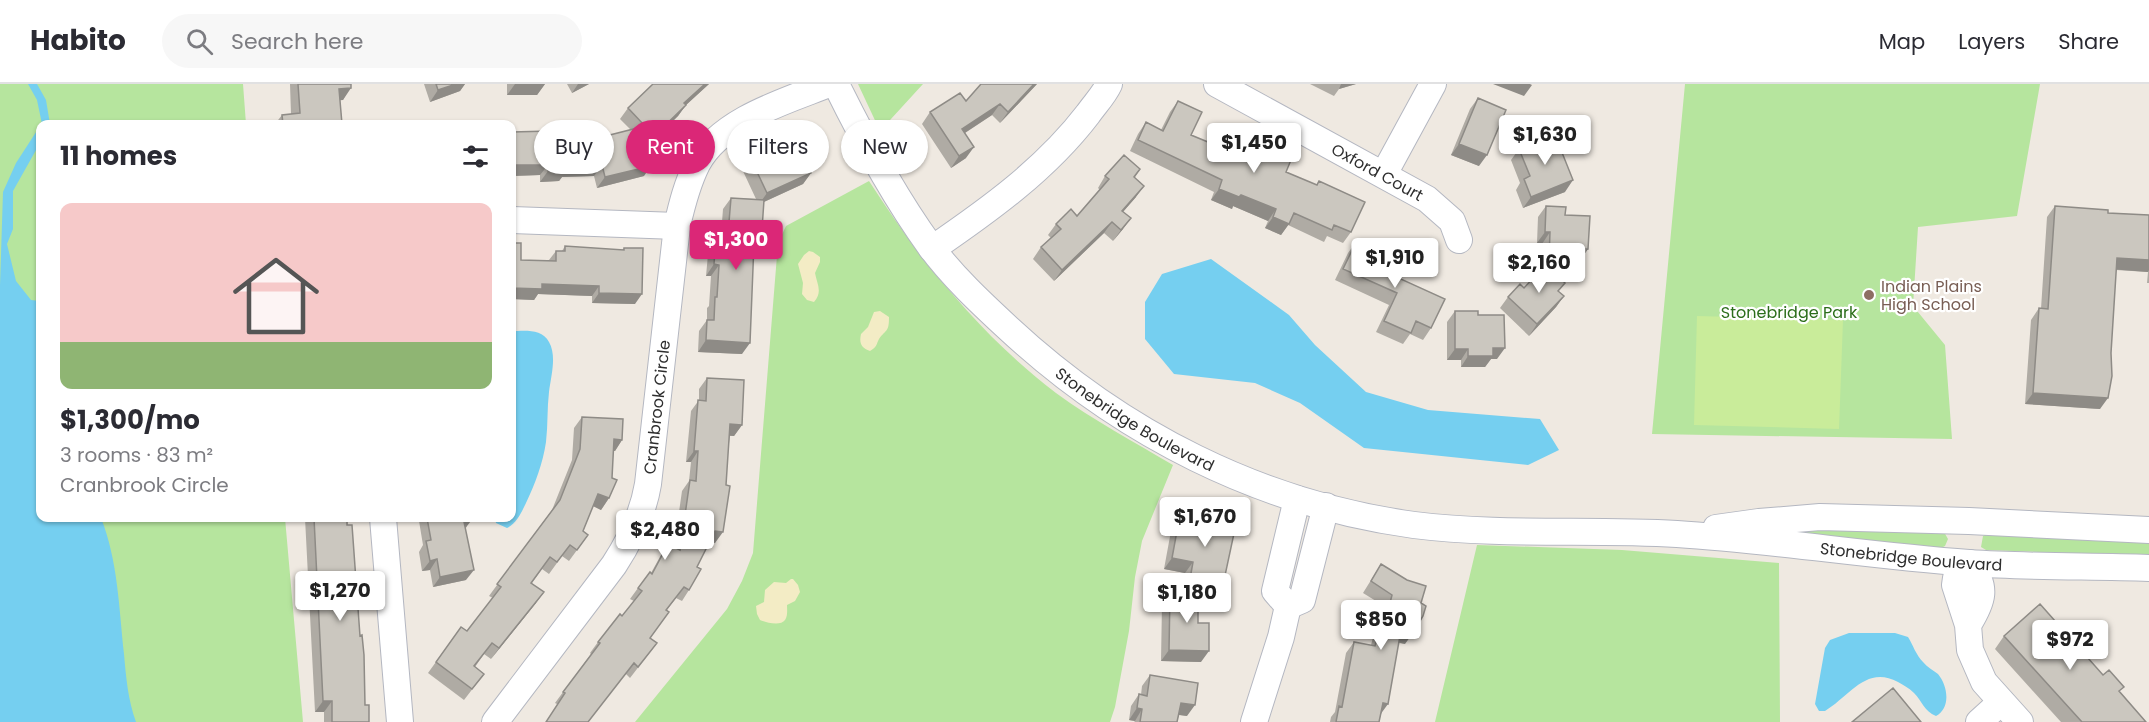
<!DOCTYPE html>
<meta charset="utf-8">
<style>
body{margin:0;font-family:Poppins,sans-serif;background:#f7f7f7;color:#2b2b33;height:100vh;display:flex;flex-direction:column;font-size:22px;white-space:nowrap}
*{box-sizing:border-box;margin:0}
p{font-size:20px;color:#7c7c81}
.icon{flex:none;width:33px;height:33px;fill:none;stroke:currentColor;stroke-width:2;stroke-linecap:round;stroke-linejoin:round}
.map{position:relative;flex:1;overflow:hidden}
.drawer{position:absolute;left:36px;top:36px;width:480px;height:402px;display:flex;flex-direction:column;background:#fff;border-radius:12px;box-shadow:0 2px 4px #0004}
.drawer>*{flex:none}
.top-card{position:absolute;left:534px;top:36px;width:570px;height:54px;display:flex;gap:12px}
.price{position:absolute;translate:-50% -51px;padding:0 14px;border-radius:6px;background:#fff;color:#222;font-size:20px;line-height:39px;filter:drop-shadow(0 2px 3px #0008)}
.price::after{content:'';position:absolute;left:50%;top:36px;width:18px;height:14px;margin-left:-9px;background:inherit;clip-path:polygon(0 0,100% 0,50% 100%)}
.price.selected{background:#db2777;color:#fff}
ul{padding:0;list-style:none}
li{display:grid;align-content:center;gap:12px;height:318px;padding:0 24px}
li span{display:grid;place-items:center;height:186px;border-radius:12px;color:#555}
li>.icon{margin-inline-start:auto}
span .icon{width:108px;height:108px;fill:#fffc;stroke-width:1}
li b{font-size:26px}
h2{display:flex;justify-content:space-between;align-items:center;height:72px;padding:0 24px;font-size:26px}
.tag{padding:0 21px;border-radius:27px;background:#fff;box-shadow:0 2px 4px #0004;font-size:21px;line-height:54px}
.tag.selected{background:#db2777;color:#fff}
header{display:flex;align-items:center;gap:36px;box-sizing:border-box;height:84px;padding:0 30px;background:#fff;border-bottom:2px solid #e1e1e2}
header strong{font-size:28px}
nav{display:flex;gap:33px;margin-inline-start:auto;font-size:21px}
.search{width:420px;height:54px;background:#f7f7f7;display:flex;align-items:center;gap:15px;box-sizing:border-box;padding:0 21px;border-radius:33px;color:#7c7c81;font-size:22px}
.map>svg:first-child{display:block}
.green{fill:#b6e59e}
.sand{fill:#f3ecc5}
.pitch{fill:#c9ec9a}
.water{fill:#75cff0}
.lines{fill:none;stroke-linecap:round;stroke-linejoin:round}
.minor-casing{stroke:#b4b7c1;stroke-width:28}
.minor{stroke:#fff;stroke-width:26}
.wall{fill:#afaba4}
.shaded-wall{fill:#8e8b86}
.building{fill:#cbc7bf;stroke:#8e8b86;stroke-width:1.5}
.education-dot{fill:#8d6e63;stroke:#fff;stroke-width:2}
.labels{text-anchor:middle;dominant-baseline:central;stroke-width:4.5;stroke-linejoin:round;paint-order:stroke}
.street-label{font-size:16px;fill:#2e2e2e;stroke:#fff}
.education-label{font-size:16px;fill:#785e54;stroke:#fff;text-anchor:start}
.park-label{font-size:16px;fill:#2c6e1b;stroke:#fff}
</style>
<header>
<strong>Habito</strong>
<div class="search"><svg class="icon" aria-label="search" viewBox="0 0 24 24"><circle cx="10" cy="10" r="6"/><path d="M15 15l6 6"/></svg>Search here</div>
<nav><a>Map</a><a>Layers</a><a>Share</a></nav>
</header>
<div class="map">
<svg width="2149" height="638" viewBox="0 0 2149 638">
<rect width="100%" height="100%" fill="#efe9e1"/>
<path class="green" d="M0,0H243L246,40H40V434H285L303,638H0Z
M858,0H923L880,47Z
M1685,0H2040L2017,132L1918,143L1913,222L1945,261L1952,355L1652,350Z
M869,97C920,176 980,251 1056,309C1093,336 1134,358 1173,381L1142,457L1135,493L1129,547L1115,623L1110,638H635L727,525L742,497L753,469L778,159L786,142Z
M1742,446L1940,447L1944,448L1948,455L1945,462L1941,464L1895,463Z
M1989,449L2149,454V472L1986,466L1981,463L1983,452Z
M1477,461L1622,466L1779,479L1780,638H1435Z"/>
<path class="sand" d="M809,167L813,168L820,173V178L815,189C817,200 823,208 814,218L807,216L802,210L803,199L798,180L804,171Z
M880,227L889,233C889,249 886,245 879,255C876,261 877,263 870,267C861,264 859,259 861,250L868,243L874,228Z
M791,495H793L798,501L800,508L795,517L787,521C787,525 788,532 785,536C781,542 767,539 760,536L757,530L756,522L764,518L765,506L774,498L786,499Z"/>
<path class="pitch" d="M1697,232L1843,236L1839,345L1694,341Z"/>
<path class="water" d="M28,0H37L46,16L50,40H42L37,16Z
M40,42V59L13,107V145L7,160L16,197L31,216L40,217V434H101C118,477 119,524 124,570C126,593 128,616 136,638H0V202L3,108L16,79Z
M1211,175L1289,231L1315,261L1366,308L1428,326L1540,335L1559,366L1528,381L1364,364L1300,319L1255,299L1174,290L1145,255V218L1162,190Z
M512,247C524,247 542,244 549,258C557,272 551,292 549,308C547,324 548,341 546,358C543,379 535,400 526,419C521,429 517,439 507,444L496,439L495,434H512Z
M1849,549H1895L1908,553C1913,561 1916,571 1923,578C1927,583 1933,586 1938,590C1948,602 1951,624 1936,632C1924,627 1922,617 1914,609C1909,604 1903,601 1898,598C1866,581 1850,612 1825,627H1819L1815,620L1825,564L1830,556Z"/>
<g class="lines">
<defs>
<g id="minor">
<path id="s1" d="M836,0C864,57 893,111 930,162C952,192 981,219 1008,244C1121,349 1260,420 1414,441C1501,452 1589,445 1677,450C1774,456 1871,472 1969,479C2028,483 2089,482 2149,484"/>
<path id="s2" d="M1217,0L1427,115L1452,137L1459,156"/>
<path d="M1384,90L1433,0"/>
<path d="M677,142C682,120 687,100 697,80C720,36 786,17 829,0"/>
<path d="M932,165C989,126 1046,85 1088,30C1095,20 1104,11 1109,0"/>
<path d="M383,434L400,638"/>
<path d="M1716,444L1759,438L1820,433L1969,437L2149,446"/>
<path d="M1288,522L1275,507L1297,415"/>
<path d="M1288,522L1302,516L1326,422"/>
<path d="M1968,541C1983,517 1988,503 1969,479L1956,494L1955,501L1968,541L1970,566L1984,598L2020,638"/>
<path id="s3" d="M495,638L614,481C631,455 643,430 648,400L677,142L512,136"/>
<path d="M1254,638L1281,553L1288,522"/>
<path d="M1979,638L2001,618"/>
</g>
</defs>
<use href="#minor" class="minor-casing"/>
<use href="#minor" class="minor"/>
</g>
<path class="wall" d="M290,0H351L343,16H340L342,40H275L282,31L291,30Z
M424,0H465L460,7L430,18Z
M507,0H545L537,11H507Z
M567,0H589L572,9Z
M653,0H709L686,21L678,32L647,63L644,92L597,104L594,92L562,93L559,97L540,98V91L512,92L590,56L631,46L620,35L628,24Z
M1037,0L1000,39L992,31L965,49L966,74L951,84L922,40L930,28L966,17Z
M1310,0H1356L1339,5L1334,12Z
M1478,14L1479,82L1451,71L1470,25Z
M1178,17L1191,51L1234,69L1236,64L1244,53L1260,63L1286,88L1316,101L1319,97L1351,148L1343,159L1327,152L1324,158L1288,141L1281,151L1265,144L1268,137L1233,122L1232,125L1211,116L1214,108L1130,67L1138,50L1146,38L1161,46L1170,28Z
M1519,65L1565,108L1523,124L1516,106L1520,99L1511,76Z
M750,73H769L811,89L803,100L764,118L753,171L742,270L698,268L699,247L707,236V224L709,222L711,192H706L710,149L717,138H722L723,125L731,114L756,115L742,85Z
M1140,85L1135,93L1136,113L1123,128V145L1113,157L1104,149L1054,197L1033,175L1041,163L1051,154L1048,151L1056,140L1077,132L1100,106L1098,104L1105,92Z
M1546,122L1565,131L1588,165L1572,188L1552,187L1559,208L1564,212L1556,223L1529,252L1500,224L1508,213L1524,204L1541,186L1542,160L1537,159L1538,133Z
M2055,122L2108,129L2149,131V199H2147L2148,188L2116,186L2100,325L2025,320L2031,236L2039,224L2041,225L2047,133Z
M1356,158L1394,192L1431,244L1423,256L1410,250L1403,260L1376,248L1389,221L1335,196L1348,169Z
M512,159L521,176H549L556,167H562L565,162L622,166L624,164L635,220L592,219V212L538,210L534,216L512,215Z
M1455,227L1478,231L1497,275H1491L1485,283H1461V276H1447V238Z
M707,294L742,341L734,352H730L715,459L710,458L697,483L689,506L682,517L676,514L667,526L669,528L650,554L657,559L630,594L626,590L557,620L555,619L591,570L590,569L598,558L622,532L634,517L630,515L638,504L651,489L661,471L668,460L674,463L682,407L689,397L691,378H686L691,327L699,316V305Z
M582,333L622,356L615,367H613L609,414L601,426L593,422L583,447L588,451L569,477L562,472L549,490L542,485L532,499L536,519L491,575L484,570L475,583L484,590L464,616L428,589L461,543L467,547L493,514L489,512L552,426L572,376L574,344Z
M1194,433L1223,501L1216,512L1182,506L1185,489L1164,485L1171,447L1179,436L1190,438Z
M305,434H347L365,621L369,638H324V628H315Z
M421,434H470L466,444V496L433,503L430,486L422,487L419,468L423,461L419,437Z
M1381,480L1407,496L1405,560L1399,559L1379,638H1330L1331,633L1335,628L1346,569L1354,558L1371,561L1376,542L1381,534L1384,522L1363,509Z
M1170,509L1198,539L1201,578L1161,577L1162,520Z
M2004,552L2103,591L2120,608L2146,638H2061L1995,565Z
M1150,591L1187,632L1179,631L1177,638H1134L1135,637L1129,636L1131,622L1139,610L1141,611L1142,602Z"/>
<path class="shaded-wall" d="M456,0H465L460,7L430,18L438,6Z
M515,0H545L537,11H507Z
M578,0H589L572,9Z
M705,0H709L686,21L678,32L638,71L646,60L684,19Z
M1034,0H1037L1000,39L1008,28Z
M1341,0H1356L1339,5Z
M1493,0H1530L1532,1L1524,12Z
M351,4L343,16L331,17L339,5Z
M1000,20L992,31L954,56L962,45Z
M1459,60L1487,71L1479,82L1451,71Z
M974,63L966,74L951,84L959,72Z
M512,81H548L540,91L512,92Z
M602,81L594,92L562,93L559,97L540,98L548,87L566,82Z
M651,82L644,92L597,104L605,93Z
M811,89L803,100L759,120L767,109Z
M1573,96L1565,108L1523,124L1531,113Z
M1144,102L1136,113L1114,138L1122,127Z
M1219,105L1241,111L1276,125L1268,137L1233,122L1232,125L1211,116Z
M1273,133L1289,140L1281,151L1265,144Z
M1131,134L1123,145L1113,157L1121,146Z
M1112,138L1104,149L1054,197L1062,186Z
M1545,148H1550L1542,160L1537,159Z
M754,159L761,160L753,171Z
M1580,165H1588L1580,176H1572Z
M2117,174L2149,176V186L2148,188L2109,185Z
M1549,175L1580,176L1572,188L1541,186Z
M714,180L719,181L711,192H706Z
M542,200L599,202L592,212L538,210L534,216L512,215V204Z
M599,209L642,210L635,220L592,219Z
M1564,212L1556,223L1529,252L1537,240Z
M706,256L750,259L742,270L698,268Z
M1493,264H1505L1497,275H1491L1485,283H1461L1468,272Z
M1455,265H1468L1461,276H1447Z
M2033,309L2108,314L2100,325L2025,320Z
M730,340L742,341L734,352L723,351Z
M614,355L622,356L615,367L606,366Z
M694,367H698L691,378H686Z
M598,410L609,414L601,426L591,421Z
M471,437L463,447L464,438Z
M715,447L723,448L715,459L708,458Z
M1172,474L1193,478L1185,489L1164,485Z
M437,475L430,486L422,487L430,477Z
M474,486L466,496L433,503L440,493Z
M1190,495L1223,501L1216,512L1182,506Z
M544,508L536,519L491,575L499,564Z
M1401,546L1413,549L1405,560L1393,557Z
M1169,566L1209,567L1201,578L1161,577Z
M323,617H332L324,628H315Z
M1181,619L1195,621L1187,632L1173,630Z
M1383,619L1388,620L1380,631Z
M1137,624L1142,625L1135,637L1129,636Z"/>
<path class="building" d="M298,0H351V4L339,5L342,40H283L282,31L300,29Z
M436,0H456L438,6Z
M653,0H705L684,19L686,21L646,60L651,82L605,93L602,81L566,82L567,87H548V81H512V48L589,46L590,56L645,42L628,24Z
M981,0H1034L1008,28L1000,20L962,45L974,63L959,72L930,28L960,9L966,17Z
M1478,14L1506,26L1487,71L1459,60Z
M1178,17L1202,28L1191,51L1237,70L1244,53L1262,60L1260,63L1291,76L1286,88L1317,101L1319,97L1365,118L1351,148L1334,141L1332,146L1294,129L1289,140L1273,133L1276,125L1241,111L1239,113L1219,105L1222,96L1138,56L1146,38L1163,47Z
M1555,51L1573,96L1531,113L1524,95L1530,92L1519,65Z
M797,60L811,89L767,109L750,73L766,66L769,73Z
M1124,71L1140,85L1134,93L1144,102L1122,127L1131,134L1121,146L1112,138L1062,186L1041,163L1061,145L1056,140L1071,125L1077,132L1109,95L1105,92Z
M731,114L764,116L761,160L754,159L750,259L706,256L707,236H714L715,213H717L719,181L714,180L717,138H729Z
M1546,122L1566,123L1565,131L1590,132L1588,165H1580V176L1549,175L1550,148H1545Z
M2055,122L2108,126V129L2149,131V176L2117,174L2111,269L2112,292L2108,314L2033,309L2039,224L2048,225Z
M1356,158L1401,178L1394,192L1445,215L1431,244L1416,237L1411,249L1384,237L1397,209L1343,185Z
M512,159H521V176L556,177V167H565V162L624,166V164H643L642,210L599,209V202L542,200V205L512,204Z
M1546,180L1565,199L1558,207L1564,212L1537,240L1508,213L1520,200L1524,204Z
M1455,227H1478V231H1504L1505,264H1493V272H1468V265H1455Z
M707,294L744,296L742,341L730,340L726,401L730,402L723,448L715,447L697,483L701,485L689,506L684,503L666,526L669,528L650,554L657,559L638,583L634,579L588,638H546L565,609L563,608L600,559L598,558L620,530L622,532L642,507L638,504L650,488L652,490L668,460L680,466L690,396L696,397L698,367H694L698,316L706,317Z
M582,333L623,335L622,356L614,355L612,394L617,396L609,414L598,410L583,447L588,451L577,466L570,461L557,478L550,473L531,499L544,508L499,564L492,559L474,582L484,590L472,605L436,578L461,543L467,547L501,503L497,500L560,416L580,365Z
M1194,433L1236,440L1223,501L1190,495L1193,478L1172,474L1179,436L1193,439Z
M314,434H347V441H352L360,552L362,551L364,571L365,621H369V638H332V617H323Z
M427,434H470L471,437L464,438L474,486L440,493L437,475L430,477L426,457L431,456Z
M1381,480L1407,496L1426,502L1421,519L1426,522L1423,532L1413,549L1401,546L1388,620L1383,619L1379,638H1336L1339,622L1342,623L1354,558L1375,562L1384,530L1389,523L1392,511L1371,497Z
M1170,509H1198V539H1209V567L1169,566Z
M2040,520L2103,591L2109,586L2124,603L2119,607L2146,638H2082L2004,552Z
M1150,591L1198,599L1195,621L1181,619L1177,638H1140L1142,625L1137,624L1139,610L1147,612Z
M1893,604L1921,638H1852Z"/>
<circle class="education-dot" cx="1869" cy="211" r="6"/>
<g class="labels">
<g class="street-label">
<text stroke="none"><textPath href="#s2" startOffset="183">Oxford Court</textPath></text>
<text stroke="none"><textPath href="#s3" startOffset="363">Cranbrook Circle</textPath></text>
<text stroke="none"><textPath href="#s1" startOffset="458">Stonebridge Boulevard</textPath></text>
<text stroke="none"><textPath href="#s1" startOffset="1258">Stonebridge Boulevard</textPath></text>
</g>
<g class="education-label">
<text x="1881" y="202">Indian Plains<tspan x="1881" dy="18">High School</tspan></text>
</g>
<g class="park-label">
<text x="1789" y="228">Stonebridge Park</text>
</g>
</g>
</svg>
<b class="price" style="left:1545px;top:82px">$1,630</b>
<b class="price" style="left:1254px;top:90px">$1,450</b>
<b class="price selected" style="left:736px;top:187px">$1,300</b>
<b class="price" style="left:1395px;top:205px">$1,910</b>
<b class="price" style="left:1539px;top:210px">$2,160</b>
<b class="price" style="left:1205px;top:464px">$1,670</b>
<b class="price" style="left:665px;top:477px">$2,480</b>
<b class="price" style="left:340px;top:538px">$1,270</b>
<b class="price" style="left:1187px;top:540px">$1,180</b>
<b class="price" style="left:1381px;top:567px">$850</b>
<b class="price" style="left:2070px;top:587px">$972</b>
<div class="top-card">
<a class="tag">Buy</a>
<a class="tag selected">Rent</a>
<a class="tag">Filters</a>
<a class="tag">New</a>
</div>
<section class="drawer">
<h2>11 homes<svg class="icon" aria-label="filters" viewBox="0 0 24 24"><path d="M4 7h16M4 17h16"/><circle cx="9" cy="7" r="2"/><circle cx="15" cy="17" r="2"/></svg></h2>
<ul>
<li><span style="background:linear-gradient(#f6c9c9 75%,#8fb573 0)"><svg class="icon" aria-label="home" viewBox="0 0 24 24"><path d="M3 11l9-7 9 7M6 9v11h12V9"/></svg></span><div><b>$1,300/mo</b><p>3 rooms · 83 m²</p><p>Cranbrook Circle</p></div></li>
</ul>
</section>
</div>
